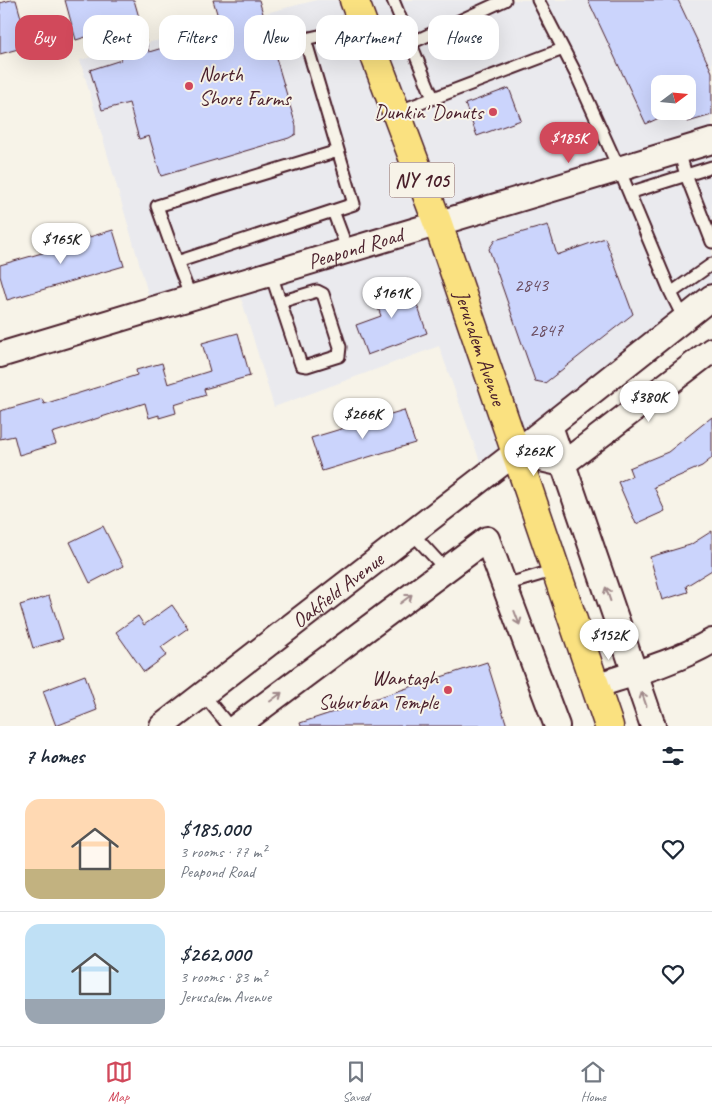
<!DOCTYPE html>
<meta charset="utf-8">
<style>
body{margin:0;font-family:Caveat,sans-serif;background:#f6f6f7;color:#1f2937;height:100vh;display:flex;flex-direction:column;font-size:19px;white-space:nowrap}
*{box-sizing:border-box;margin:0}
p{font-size:16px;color:#747a83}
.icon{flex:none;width:28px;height:28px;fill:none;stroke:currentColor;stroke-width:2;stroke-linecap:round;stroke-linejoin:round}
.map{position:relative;height:726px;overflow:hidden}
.sheet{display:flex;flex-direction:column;background:#fff;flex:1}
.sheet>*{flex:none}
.top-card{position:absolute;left:15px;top:15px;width:682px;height:45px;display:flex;gap:10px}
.needle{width:32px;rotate:74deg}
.controls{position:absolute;left:651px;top:75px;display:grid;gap:10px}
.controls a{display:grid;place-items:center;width:45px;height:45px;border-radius:10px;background:#fff;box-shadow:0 5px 20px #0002;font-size:25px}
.price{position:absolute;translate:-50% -42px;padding:0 11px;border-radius:18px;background:#fff;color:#222;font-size:16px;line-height:32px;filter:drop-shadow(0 1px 2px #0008)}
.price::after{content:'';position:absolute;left:50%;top:30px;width:15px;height:11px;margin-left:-8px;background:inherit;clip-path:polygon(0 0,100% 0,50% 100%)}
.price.on{background:#d1495b;color:#fff}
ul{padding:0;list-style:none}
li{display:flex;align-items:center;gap:15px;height:125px;padding:0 25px}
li+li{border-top:1px solid #e0e1e3}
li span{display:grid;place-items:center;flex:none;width:140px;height:100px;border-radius:15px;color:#555}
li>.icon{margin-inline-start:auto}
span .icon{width:60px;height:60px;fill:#fffc;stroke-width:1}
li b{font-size:21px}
h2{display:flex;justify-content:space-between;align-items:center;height:60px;padding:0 25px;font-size:21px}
.pill{padding:0 18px;border-radius:15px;background:#fff;box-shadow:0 5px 20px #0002;font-size:18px;line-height:45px}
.pill.on{background:#d1495b;color:#fff}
.dock{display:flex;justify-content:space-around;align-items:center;height:70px;border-top:1px solid #e0e1e3;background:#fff;font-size:14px;color:#747a83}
.dock a{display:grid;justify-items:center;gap:2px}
.dock .on{color:#d1495b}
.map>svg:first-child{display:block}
.built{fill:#eaeaee;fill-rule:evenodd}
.building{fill:#cbd4fc;stroke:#4a1f2b}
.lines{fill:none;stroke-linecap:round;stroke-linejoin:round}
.lane-casing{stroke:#4a1f2b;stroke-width:15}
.street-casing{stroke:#4a1f2b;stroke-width:28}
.primary-casing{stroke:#4a1f2b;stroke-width:31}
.lane{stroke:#f7f3e8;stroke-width:11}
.street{stroke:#f7f3e8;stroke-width:24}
.primary{stroke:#fae180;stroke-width:28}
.oneway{stroke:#a0898a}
.poi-dot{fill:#d1495b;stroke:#f7f3e8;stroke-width:2}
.labels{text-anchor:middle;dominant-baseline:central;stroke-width:4;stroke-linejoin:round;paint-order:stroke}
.number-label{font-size:19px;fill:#6a4c5f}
.shield{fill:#f7f3e8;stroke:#7e5f64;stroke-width:1}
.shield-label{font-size:20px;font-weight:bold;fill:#4a1f2b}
.poi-label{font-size:21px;fill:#4a1f2b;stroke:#f7f3e8;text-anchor:end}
.street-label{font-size:21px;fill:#4a1f2b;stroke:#f7f3e8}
</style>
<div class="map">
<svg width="712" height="726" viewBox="0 0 712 726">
<rect width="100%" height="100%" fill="#f7f3e8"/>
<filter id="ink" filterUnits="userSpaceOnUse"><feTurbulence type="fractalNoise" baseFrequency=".02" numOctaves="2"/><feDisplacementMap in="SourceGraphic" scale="10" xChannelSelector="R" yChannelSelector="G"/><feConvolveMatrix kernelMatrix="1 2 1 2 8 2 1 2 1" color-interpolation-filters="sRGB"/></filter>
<g filter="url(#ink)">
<path class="built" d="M317,0H712V283L482,467L439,346L274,407L238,288L154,314L80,60ZM660,84H688V111H660Z"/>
<path class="building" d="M11,0H16L29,46L0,54V3Z
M65,0H134L149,52L222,30L213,0H259L296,126V134L289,138L161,176L149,136L139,139L129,103L102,110L90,70L121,60L112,29L76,40Z
M588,0H678L712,72V115L688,122L683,111H688V84H660V111H674L646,124Z
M509,88L521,120L477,136L465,104Z
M548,225L557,255L605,238L633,314L545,383L535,381L489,249L495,240Z
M113,230L124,266L7,300L0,276V265L70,245L69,243Z
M408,279L427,333L367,355L356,325L381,316L372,291Z
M238,333L250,376L204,389L206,395L174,405L176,413L159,418V415L149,418L145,403L52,433L56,444L19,455L14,436L0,439V411L42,399L44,404L137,375L136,370L162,363L168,384L210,371L202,343Z
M404,410L415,443L322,471L311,438Z
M712,417V458L702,466L654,487L665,511L636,524L618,482L632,476L629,468L668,452Z
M103,526L123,566L90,583L70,542Z
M712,531V570L686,586L688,592L662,600L650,557L690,545Z
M49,596L63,639L33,648L20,605Z
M172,605L188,628L161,647L167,655L144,672L116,632L138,616L144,625Z
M487,662L507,726H301L300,723Z
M85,675L97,710L56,726L43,691Z"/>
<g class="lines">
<defs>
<path id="lane" d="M393,0L433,98
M538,0L576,74L619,169L671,293L712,264
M411,43L505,0
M397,112L563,49
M338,151L157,206L177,262L354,204L305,39L364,26
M679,151L686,175L712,242
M629,193L712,167
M333,211L348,251
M177,262L191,298
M271,274L301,365L307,366L339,356L340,347L323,294L317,291L280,302
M671,293L684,319
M412,533L446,570
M505,585L555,570
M203,694L229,726"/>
<g id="street">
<path id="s1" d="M0,355L712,141"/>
<path d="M550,426L653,726"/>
<path d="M515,453L563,464"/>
<path d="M563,464L712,350"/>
<path d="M595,686C635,673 676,662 712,641"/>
<path id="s2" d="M162,726L515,453L712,297"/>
<path d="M237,726L487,539L557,726"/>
</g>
<g id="primary">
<path id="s3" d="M354,0L438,224L609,726"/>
</g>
</defs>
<use href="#lane" class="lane-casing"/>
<use href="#street" class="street-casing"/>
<use href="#primary" class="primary-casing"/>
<use href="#lane" class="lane"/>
<use href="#street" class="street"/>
<use href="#primary" class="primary"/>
</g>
<defs><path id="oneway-shaft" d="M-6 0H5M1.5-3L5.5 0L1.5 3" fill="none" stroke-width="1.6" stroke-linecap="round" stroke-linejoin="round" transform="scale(1.25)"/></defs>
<g class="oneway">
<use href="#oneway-shaft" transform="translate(608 594) rotate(-109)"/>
<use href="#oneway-shaft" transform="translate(406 599) rotate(-37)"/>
<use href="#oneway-shaft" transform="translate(517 618) rotate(69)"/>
<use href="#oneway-shaft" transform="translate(276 697) rotate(-37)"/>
<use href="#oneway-shaft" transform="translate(644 699) rotate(-109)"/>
</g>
</g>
<g class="poi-dot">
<circle cx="189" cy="86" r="5"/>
<circle cx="493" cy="112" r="5"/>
<circle cx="448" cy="690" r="5"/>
</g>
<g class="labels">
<g class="number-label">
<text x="531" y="285">2843</text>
<text x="546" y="330">2847</text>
</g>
<rect class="shield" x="389.5" y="162.5" width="65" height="35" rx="4"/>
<g class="shield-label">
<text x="422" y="180">NY 105</text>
</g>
<g class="poi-label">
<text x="199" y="74" text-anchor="start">North<tspan x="199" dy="24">Shore Farms</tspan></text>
<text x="483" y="112">Dunkin' Donuts</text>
<text x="438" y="678">Wantagh<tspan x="438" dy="24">Suburban Temple</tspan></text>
</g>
<g class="street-label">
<text stroke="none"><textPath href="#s1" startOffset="371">Peapond Road</textPath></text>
<text stroke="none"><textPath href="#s3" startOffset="370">Jerusalem Avenue</textPath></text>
<text stroke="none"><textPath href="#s2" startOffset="222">Oakfield Avenue</textPath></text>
</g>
</g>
</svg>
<div class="controls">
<a><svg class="needle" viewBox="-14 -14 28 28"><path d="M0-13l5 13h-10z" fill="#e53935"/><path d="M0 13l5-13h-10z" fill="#747a83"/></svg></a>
</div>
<b class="price on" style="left:569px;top:164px">$185K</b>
<b class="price" style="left:61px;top:265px">$165K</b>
<b class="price" style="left:392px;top:319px">$161K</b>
<b class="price" style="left:649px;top:423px">$380K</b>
<b class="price" style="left:363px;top:440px">$266K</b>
<b class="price" style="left:534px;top:477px">$262K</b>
<b class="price" style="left:609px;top:661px">$152K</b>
<div class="top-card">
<a class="pill on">Buy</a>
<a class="pill">Rent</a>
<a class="pill">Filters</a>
<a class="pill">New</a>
<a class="pill">Apartment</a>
<a class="pill">House</a>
</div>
</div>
<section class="sheet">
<h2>7 homes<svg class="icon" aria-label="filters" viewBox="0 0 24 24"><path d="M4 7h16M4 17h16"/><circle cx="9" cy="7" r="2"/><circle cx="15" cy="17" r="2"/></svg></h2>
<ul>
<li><span style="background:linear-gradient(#ffd9b3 70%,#c2b280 0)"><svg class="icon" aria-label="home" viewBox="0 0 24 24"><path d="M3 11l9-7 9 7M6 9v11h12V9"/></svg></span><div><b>$185,000</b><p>3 rooms · 77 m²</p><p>Peapond Road</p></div><svg class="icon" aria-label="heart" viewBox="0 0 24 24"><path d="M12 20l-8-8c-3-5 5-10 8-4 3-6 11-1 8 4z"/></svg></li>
<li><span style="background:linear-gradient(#bfe0f5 75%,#9aa5b1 0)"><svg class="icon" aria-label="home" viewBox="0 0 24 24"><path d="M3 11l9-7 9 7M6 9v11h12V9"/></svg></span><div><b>$262,000</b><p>3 rooms · 83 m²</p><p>Jerusalem Avenue</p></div><svg class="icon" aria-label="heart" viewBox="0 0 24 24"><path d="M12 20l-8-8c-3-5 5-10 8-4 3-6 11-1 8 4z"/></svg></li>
</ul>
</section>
<nav class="dock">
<a class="on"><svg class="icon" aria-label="map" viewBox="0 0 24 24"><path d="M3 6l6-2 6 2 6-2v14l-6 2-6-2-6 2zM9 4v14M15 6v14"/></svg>Map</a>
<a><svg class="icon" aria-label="saved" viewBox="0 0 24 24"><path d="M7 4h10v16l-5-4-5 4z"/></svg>Saved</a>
<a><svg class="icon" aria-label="home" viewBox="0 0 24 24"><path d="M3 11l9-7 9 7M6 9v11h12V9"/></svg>Home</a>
</nav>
